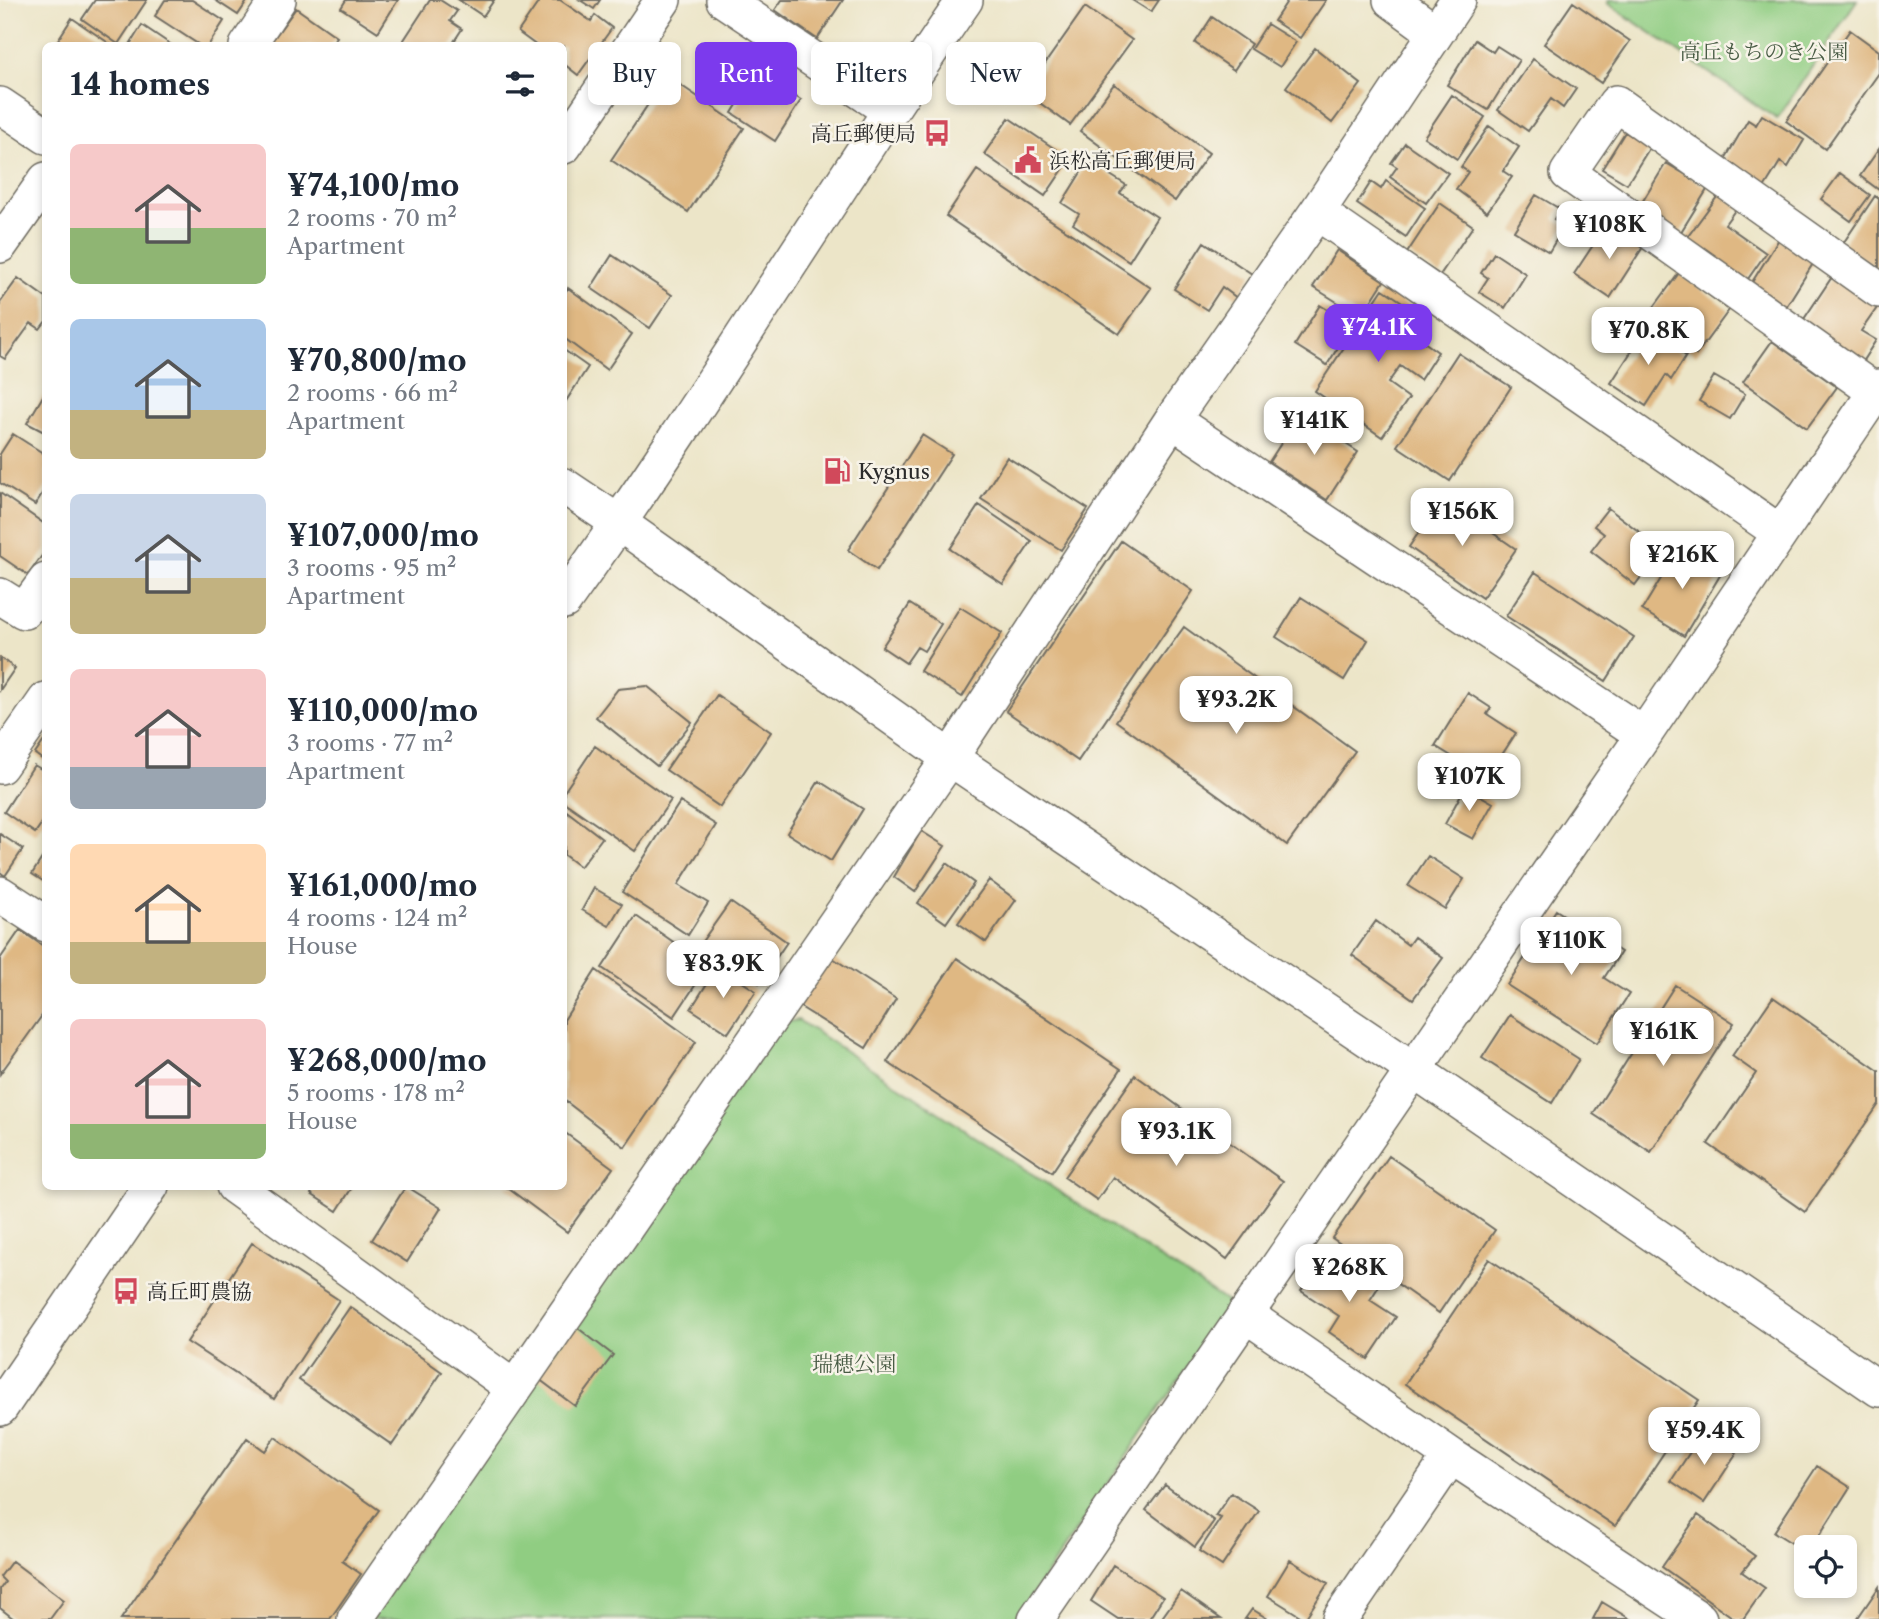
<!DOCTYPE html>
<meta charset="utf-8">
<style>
body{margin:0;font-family:"Libre Caslon Text","Noto Serif JP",serif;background:#f6f6f7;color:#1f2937;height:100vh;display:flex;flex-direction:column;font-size:26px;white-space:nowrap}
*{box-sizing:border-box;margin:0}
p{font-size:23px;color:#747a83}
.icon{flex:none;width:38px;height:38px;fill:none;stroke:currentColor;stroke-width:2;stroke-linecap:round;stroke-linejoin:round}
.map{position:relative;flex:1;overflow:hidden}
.details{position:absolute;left:42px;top:42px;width:525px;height:1148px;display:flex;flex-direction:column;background:#fff;border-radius:10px;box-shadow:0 4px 10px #0003}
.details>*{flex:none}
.guide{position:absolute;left:588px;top:42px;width:665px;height:63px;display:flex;gap:14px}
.tools{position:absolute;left:1794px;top:1535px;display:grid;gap:14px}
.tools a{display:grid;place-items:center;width:63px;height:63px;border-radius:10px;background:#fff;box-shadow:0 4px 10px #0003;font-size:35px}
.price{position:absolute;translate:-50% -60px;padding:0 16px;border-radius:14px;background:#fff;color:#222;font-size:23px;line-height:46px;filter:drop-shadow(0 2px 4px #0008)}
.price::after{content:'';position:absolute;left:50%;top:42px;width:21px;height:16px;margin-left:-10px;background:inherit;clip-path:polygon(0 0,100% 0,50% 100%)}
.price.current{background:#7c3aed;color:#fff}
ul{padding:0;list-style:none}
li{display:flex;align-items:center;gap:21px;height:175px;padding:0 28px}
li span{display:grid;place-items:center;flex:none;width:196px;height:140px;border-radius:10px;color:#555}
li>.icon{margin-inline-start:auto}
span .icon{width:84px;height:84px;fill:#fffc;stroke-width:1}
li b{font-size:30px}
h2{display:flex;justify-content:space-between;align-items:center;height:84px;padding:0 28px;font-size:30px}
.tag{padding:0 24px;border-radius:10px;background:#fff;box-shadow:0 4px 10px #0003;font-size:24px;line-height:63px}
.tag.current{background:#7c3aed;color:#fff}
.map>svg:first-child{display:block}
.green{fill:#90cd82;stroke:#5e7c56;stroke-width:2}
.building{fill:#dfb883}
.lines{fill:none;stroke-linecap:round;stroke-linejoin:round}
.minor-casing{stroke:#6f6c62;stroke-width:38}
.minor{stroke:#fff;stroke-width:35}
.labels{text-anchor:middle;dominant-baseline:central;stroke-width:5;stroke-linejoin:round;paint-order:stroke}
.park-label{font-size:21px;fill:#495c45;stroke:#f7f3e8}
.poi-label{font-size:21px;fill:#2b2b2b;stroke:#f7f3e8;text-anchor:start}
</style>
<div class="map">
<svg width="1879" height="1619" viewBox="0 0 1879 1619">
<rect width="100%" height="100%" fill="#f7f3e8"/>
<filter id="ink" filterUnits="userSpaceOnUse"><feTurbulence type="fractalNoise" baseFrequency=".0143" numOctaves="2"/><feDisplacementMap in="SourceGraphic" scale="14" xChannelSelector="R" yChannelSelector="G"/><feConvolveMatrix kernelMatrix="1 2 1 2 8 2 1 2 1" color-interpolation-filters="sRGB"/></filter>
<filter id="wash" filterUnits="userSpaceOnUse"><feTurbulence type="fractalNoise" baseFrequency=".00686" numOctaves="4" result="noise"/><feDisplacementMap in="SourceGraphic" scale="28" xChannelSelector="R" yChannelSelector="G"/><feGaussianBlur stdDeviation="1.57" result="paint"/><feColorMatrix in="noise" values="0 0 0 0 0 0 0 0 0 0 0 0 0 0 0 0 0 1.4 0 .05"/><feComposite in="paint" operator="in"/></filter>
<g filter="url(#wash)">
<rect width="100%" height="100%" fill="#ece5c8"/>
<path class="green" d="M1609,0H1857L1777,119L1607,3Z
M798,1020L1230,1304L1016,1619H368L776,1024Z"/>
<g id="blocks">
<path class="building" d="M95,0H147L118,44L82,19Z
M165,0H192L224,21L208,46H201L155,16Z
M215,0H248L238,15Z
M346,0H398L378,32L341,8Z
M430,0H440L457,11L450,21L462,29L451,46H400Z
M459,0H494L483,16Z
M540,0H560L591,21L595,15L612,28L578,75L564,64V46H537L518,32Z
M580,0H600L594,9Z
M782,0H843L817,39L775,10Z
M1132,0H1159L1151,12Z
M1288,0H1326L1300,38L1274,21Z
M1573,2L1630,41L1601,83L1544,44Z
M1085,7L1132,40L1070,125L1025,92Z
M296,8L337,37L330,46H278L272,41Z
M1212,17L1251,44L1234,70L1195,43Z
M72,18L113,46H54Z
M1267,24L1296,42L1280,67L1251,49Z
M142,25L173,46H129Z
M1850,30L1879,51V73L1825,149L1786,121Z
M1475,40L1493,52L1497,46L1519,60L1488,110L1447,85Z
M1315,48L1361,84L1332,123L1286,87Z
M1533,59L1576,89L1563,108L1551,99L1528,131L1498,110Z
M757,73L801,100L775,141L732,113Z
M667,76L744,128L688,212L611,160Z
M1114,84L1209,153L1175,201L1080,131Z
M1452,95L1485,117L1457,159L1424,137Z
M1762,115L1804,140L1788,167L1780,162L1762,191L1721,166L1748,120L1756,125Z
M1009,118L1070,159L1045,196L984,154Z
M1489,126L1519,147L1503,171L1512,177L1487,212L1456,189L1468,172L1461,167Z
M1625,132L1650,147L1627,184L1602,169Z
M1405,143L1448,173L1426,203L1390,177L1397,167L1391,163Z
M1879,149V190L1860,176Z
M1088,161L1126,185L1120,193L1157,217L1129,261L1073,224L1079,214L1062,203Z
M1666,163L1708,188L1679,235L1638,209Z
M977,170L1151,288L1119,334L946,216Z
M1840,173L1870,195L1851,221L1821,199Z
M1386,181L1425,208L1406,237L1357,204L1371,182L1381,189Z
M1720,193L1738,206L1725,224L1766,253L1743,286L1683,243Z
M1536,195L1560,209L1554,219L1565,225L1549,252L1514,231Z
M1875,196L1879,199V269L1842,245Z
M1440,203L1473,226L1440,275L1407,253Z
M1607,224L1643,247L1610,298L1574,274Z
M1779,239L1814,262L1784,310L1749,287Z
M1204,242L1252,274L1237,298L1222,287L1207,310L1174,289Z
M1337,250L1384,281L1361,317L1313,287Z
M1494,253L1526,274L1505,308L1479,292L1488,278L1481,273Z
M612,255L672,295L650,328L591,288Z
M1679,273L1729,310L1696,355L1646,318Z
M1834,274L1879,305L1861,331L1876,340L1860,365L1800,325Z
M18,278L46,298V321L40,329L31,323L5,359L0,356V303Z
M568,288L632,334L607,370L564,338V294Z
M1383,289L1429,320L1417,337L1438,352L1420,380L1400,366L1388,383L1409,398L1382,437L1315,391Z
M1320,305L1352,325L1327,365L1295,345Z
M1646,329L1686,356L1671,380L1666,375L1646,406L1611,383Z
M1772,341L1837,387L1807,428L1743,382Z
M564,350L588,367L564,404Z
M1458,353L1511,387L1450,481L1397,446Z
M1714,376L1745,394L1730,419L1699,401Z
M46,391V433L27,423Z
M1300,414L1358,452L1327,500L1269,462Z
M13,434L46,455V487L35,505L0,483V454Z
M922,435L952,454L877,570L848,550Z
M1007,457L1088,509L1061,550L981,499Z
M0,493L46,525V550L28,575L0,556Z
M1442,498L1516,549L1482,598L1409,547Z
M979,505L1032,541L1003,584L950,549Z
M1608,508L1662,549L1635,585L1591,551L1604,534L1594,526Z
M1121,541L1193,591L1078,761L1006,711Z
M1680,547L1722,572L1684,636L1642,610Z
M1535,572L1634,637L1606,681L1506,616Z
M1301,597L1368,640L1344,680L1276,637Z
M910,604L941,624L924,651L917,647L906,663L882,647Z
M960,607L1002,633L962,697L920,671Z
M1184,627L1355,751L1287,845L1116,721Z
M0,658L15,668L0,690Z
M647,686L692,722L657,766L596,717L618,689Z
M1468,693L1491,708L1487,714L1516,733L1487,778L1435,746Z
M717,695L771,732L720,807L666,770Z
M46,738V762L35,754Z
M595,746L671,800L635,851L564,802V792Z
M34,765L46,772V817L35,833L4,812Z
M819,781L863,809L831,861L787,833Z
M1465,787L1493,803L1473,839L1445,824Z
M680,802L716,825L678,885L708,903L688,935L622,892Z
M564,809L602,838L580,867L564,855Z
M921,831L945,846L915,892L894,877Z
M0,834L23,849L5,876L0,872Z
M46,852V883L32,874Z
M1428,856L1464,879L1445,909L1408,886Z
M947,863L974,883L946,923L918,903Z
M989,880L1016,900L986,942L958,923Z
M594,888L622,904L609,926L582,910Z
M730,902L787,942L759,983L701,943Z
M1556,910L1621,952L1604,978L1629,994L1597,1043L1507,985Z
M636,916L708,966L674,1017L602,968Z
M1376,921L1408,945L1414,937L1443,958L1413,999L1352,955Z
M20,930L46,948V1010L0,1074V959Z
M825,953L896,999L866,1048L794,1003Z
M957,958L1121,1069L1052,1172L887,1062Z
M718,966L756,991L728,1033L691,1009Z
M596,970L696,1042L625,1147L564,1100V1020Z
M1675,985L1734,1023L1651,1152L1593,1114Z
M1773,997L1879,1071V1104L1805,1212L1708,1144L1756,1073L1732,1056Z
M1510,1015L1579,1059L1552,1103L1482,1058Z
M1135,1075L1283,1181L1227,1259L1113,1177L1097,1200L1064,1177Z
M564,1132L613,1168L567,1232L505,1186H564Z
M1389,1156L1495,1230L1439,1313L1332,1238Z
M316,1186H353L337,1211L311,1194Z
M406,1186L441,1208L407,1262L372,1240Z
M252,1243L339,1300L274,1399L187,1342Z
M1327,1251L1379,1286L1370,1300L1396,1317L1368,1359L1329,1332L1339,1316L1301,1291Z
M1489,1259L1699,1400L1615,1526L1405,1384Z
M350,1307L442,1372L392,1445L299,1380Z
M574,1325L613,1355L575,1406L535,1376Z
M1704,1431L1737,1453L1704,1503L1671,1481Z
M275,1437L379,1510L342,1561L361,1574L330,1619H121L247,1438L265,1451Z
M1817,1466L1850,1487L1812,1547H1806V1552L1774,1532Z
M1165,1485L1214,1521L1195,1547L1146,1510Z
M1231,1493L1259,1511L1222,1566L1199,1551L1221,1518L1215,1516Z
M1698,1515L1755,1556L1742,1572L1765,1588L1743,1619H1735L1662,1567Z
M1290,1560L1328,1583L1305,1619L1268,1596Z
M12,1561L64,1600L50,1619H14L0,1608V1589L5,1582L0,1577Z
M1113,1565L1163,1597L1149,1619H1118L1091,1601Z
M1879,1587V1619H1857Z
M1181,1591L1221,1619H1161Z
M1602,1602L1630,1619H1593Z
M1252,1609L1268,1619H1245Z"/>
</g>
</g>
<g filter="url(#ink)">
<use href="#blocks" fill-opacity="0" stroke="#6f6c62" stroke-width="2"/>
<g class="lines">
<defs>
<path id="minor" d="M724,0L889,110
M1391,0L1436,33
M247,46L278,0
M0,105L46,136
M564,146L663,0
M1317,212L1779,532
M0,245L46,180
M1876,392L1568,173L1616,103L1879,290
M1172,420L1644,735
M564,486L619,523L950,758L1414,1070L1879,1389
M0,596L24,611L46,581
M564,601C704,405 828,198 965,0
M0,766L46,700
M0,894L46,924
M234,1186L514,1388
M1245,1314L1451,1456
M0,1408L151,1186
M355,1619L950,758L1172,420L1317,212L1458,0
M1036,1619L1644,735L1879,387
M1340,1619L1451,1456L1699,1619"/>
</defs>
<use href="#minor" class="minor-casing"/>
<use href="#minor" class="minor"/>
</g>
</g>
<defs>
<symbol id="bus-bare" viewBox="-9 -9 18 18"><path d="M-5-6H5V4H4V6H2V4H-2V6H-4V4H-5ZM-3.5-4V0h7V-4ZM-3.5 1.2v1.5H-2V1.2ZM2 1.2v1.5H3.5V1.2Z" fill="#d1495b" stroke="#f7f3e8" stroke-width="2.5" paint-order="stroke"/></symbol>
<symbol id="civic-bare" viewBox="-9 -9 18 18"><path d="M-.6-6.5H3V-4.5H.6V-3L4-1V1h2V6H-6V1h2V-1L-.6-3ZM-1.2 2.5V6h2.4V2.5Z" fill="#d1495b" stroke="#f7f3e8" stroke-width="2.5" paint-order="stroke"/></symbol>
<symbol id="fuel-bare" viewBox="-9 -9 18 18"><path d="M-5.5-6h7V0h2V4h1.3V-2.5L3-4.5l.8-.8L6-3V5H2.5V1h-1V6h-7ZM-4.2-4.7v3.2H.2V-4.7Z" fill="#d1495b" stroke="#f7f3e8" stroke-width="2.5" paint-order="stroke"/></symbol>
</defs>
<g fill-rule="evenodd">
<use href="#bus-bare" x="918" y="114" width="38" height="38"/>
<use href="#civic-bare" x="1009" y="141" width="38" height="38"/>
<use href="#fuel-bare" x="818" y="452" width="38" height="38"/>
<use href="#bus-bare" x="107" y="1272" width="38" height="38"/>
</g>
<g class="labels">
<g class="park-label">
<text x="1764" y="51">高丘もちのき公園</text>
<text x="854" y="1363">瑞穂公園</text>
</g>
<g class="poi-label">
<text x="916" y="133" text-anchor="end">高丘郵便局</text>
<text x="1049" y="160">浜松高丘郵便局</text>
<text x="858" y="471">Kygnus</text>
<text x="147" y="1291">高丘町農協</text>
</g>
</g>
</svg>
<div class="tools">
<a><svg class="icon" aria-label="locate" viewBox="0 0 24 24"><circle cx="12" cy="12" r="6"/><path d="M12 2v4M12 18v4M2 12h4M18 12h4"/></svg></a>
</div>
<b class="price" style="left:1609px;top:261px">¥108K</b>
<b class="price current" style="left:1378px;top:364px">¥74.1K</b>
<b class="price" style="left:1648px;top:367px">¥70.8K</b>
<b class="price" style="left:1314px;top:457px">¥141K</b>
<b class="price" style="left:1462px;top:548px">¥156K</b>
<b class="price" style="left:1682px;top:591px">¥216K</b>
<b class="price" style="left:1236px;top:736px">¥93.2K</b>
<b class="price" style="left:1469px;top:813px">¥107K</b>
<b class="price" style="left:1571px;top:977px">¥110K</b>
<b class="price" style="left:723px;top:1000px">¥83.9K</b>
<b class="price" style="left:1663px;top:1068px">¥161K</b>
<b class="price" style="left:1176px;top:1168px">¥93.1K</b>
<b class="price" style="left:1349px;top:1304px">¥268K</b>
<b class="price" style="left:1704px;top:1467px">¥59.4K</b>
<div class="guide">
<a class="tag">Buy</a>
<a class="tag current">Rent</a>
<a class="tag">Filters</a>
<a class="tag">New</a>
</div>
<section class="details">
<h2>14 homes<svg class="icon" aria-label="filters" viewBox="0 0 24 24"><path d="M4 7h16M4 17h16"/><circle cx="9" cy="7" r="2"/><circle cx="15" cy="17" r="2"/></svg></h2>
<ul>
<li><span style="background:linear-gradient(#f6c9c9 60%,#8fb573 0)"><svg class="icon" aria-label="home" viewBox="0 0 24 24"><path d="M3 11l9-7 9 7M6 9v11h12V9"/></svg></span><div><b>¥74,100/mo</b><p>2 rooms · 70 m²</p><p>Apartment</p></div></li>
<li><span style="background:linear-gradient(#a9c7e8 65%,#c2b280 0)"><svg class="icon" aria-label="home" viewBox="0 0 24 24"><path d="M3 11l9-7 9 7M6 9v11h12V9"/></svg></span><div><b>¥70,800/mo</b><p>2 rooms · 66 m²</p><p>Apartment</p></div></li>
<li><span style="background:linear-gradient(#c9d6e8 60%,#c2b280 0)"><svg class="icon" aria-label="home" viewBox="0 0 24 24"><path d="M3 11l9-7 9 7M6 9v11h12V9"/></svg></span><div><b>¥107,000/mo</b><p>3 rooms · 95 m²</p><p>Apartment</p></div></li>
<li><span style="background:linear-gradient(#f6c9c9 70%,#9aa5b1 0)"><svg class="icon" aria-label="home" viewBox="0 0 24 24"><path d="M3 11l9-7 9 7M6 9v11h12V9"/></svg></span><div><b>¥110,000/mo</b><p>3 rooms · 77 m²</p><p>Apartment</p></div></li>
<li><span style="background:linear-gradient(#ffd9b3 70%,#c2b280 0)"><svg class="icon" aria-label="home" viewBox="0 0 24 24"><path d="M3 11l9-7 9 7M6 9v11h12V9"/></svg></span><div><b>¥161,000/mo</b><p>4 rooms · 124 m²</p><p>House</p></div></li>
<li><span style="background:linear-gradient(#f6c9c9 75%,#8fb573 0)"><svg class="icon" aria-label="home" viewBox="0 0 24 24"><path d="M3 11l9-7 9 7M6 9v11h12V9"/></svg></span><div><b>¥268,000/mo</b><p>5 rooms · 178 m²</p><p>House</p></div></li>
</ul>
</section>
</div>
